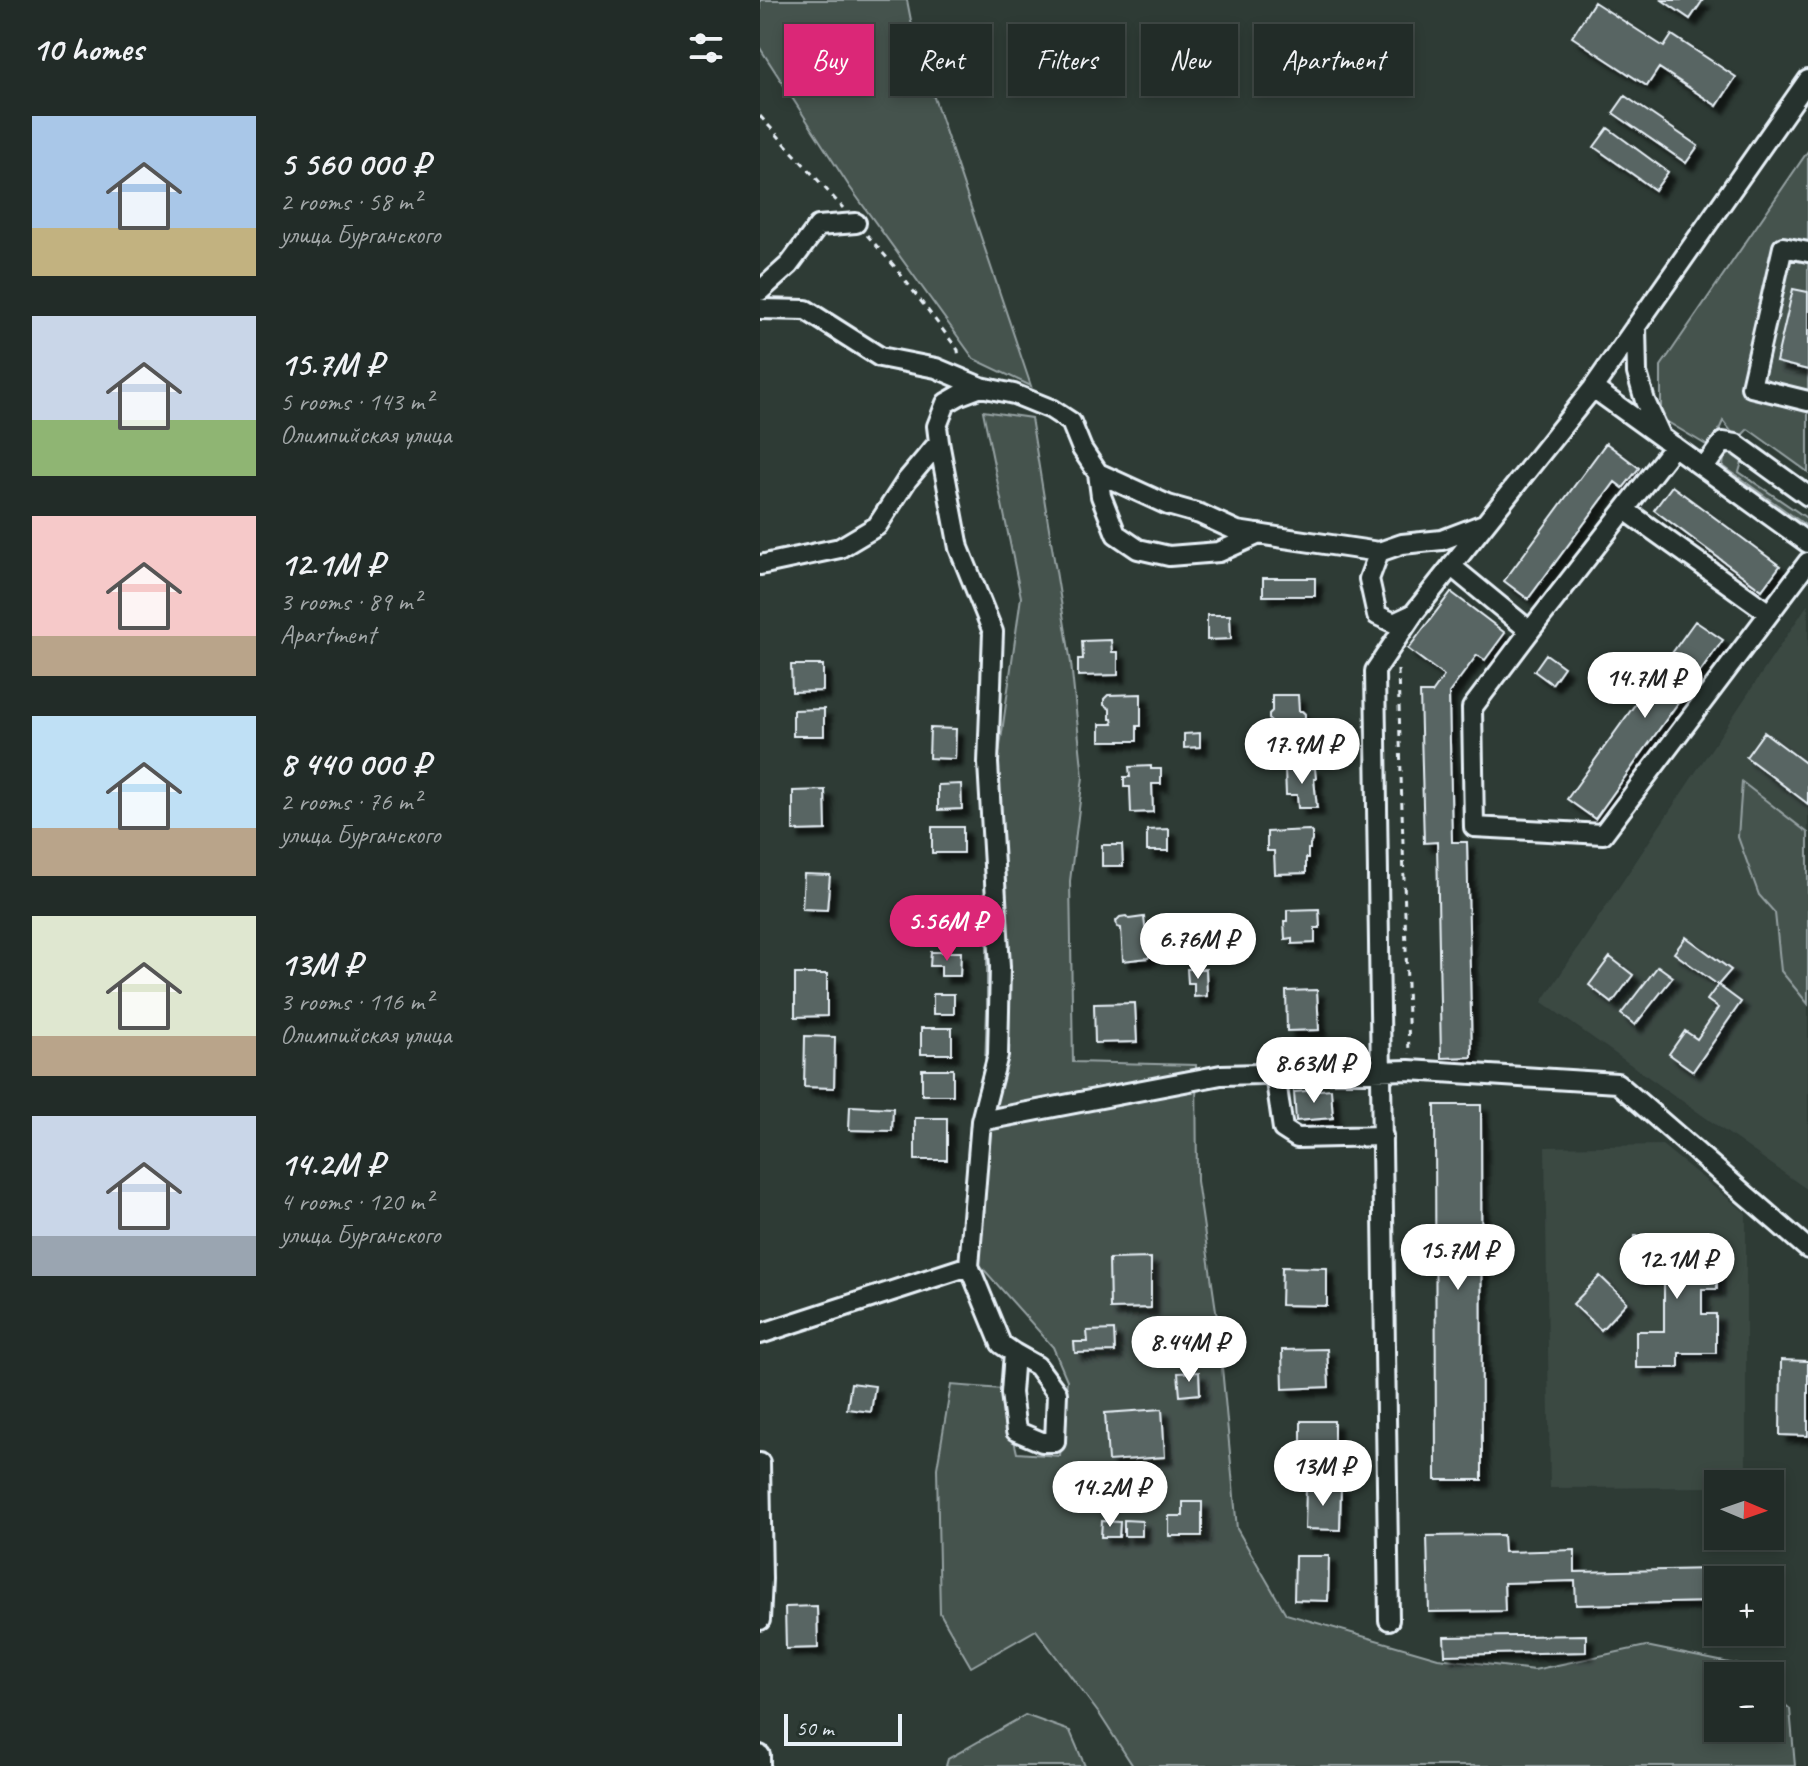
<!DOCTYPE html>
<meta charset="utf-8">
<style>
body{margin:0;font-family:Caveat,sans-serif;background:#2e3834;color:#f1f3f6;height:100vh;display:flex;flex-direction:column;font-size:30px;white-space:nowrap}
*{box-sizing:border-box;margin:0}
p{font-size:26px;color:#a2a7a8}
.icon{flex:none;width:44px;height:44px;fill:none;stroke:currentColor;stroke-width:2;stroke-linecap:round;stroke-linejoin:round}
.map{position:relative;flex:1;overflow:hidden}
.panel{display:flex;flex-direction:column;background:#222c28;width:760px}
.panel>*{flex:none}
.hud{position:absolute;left:24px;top:24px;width:760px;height:72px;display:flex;gap:16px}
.needle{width:52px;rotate:92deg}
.buttons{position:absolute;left:944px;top:1470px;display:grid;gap:16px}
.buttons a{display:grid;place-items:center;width:80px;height:80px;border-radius:0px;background:#222c28;box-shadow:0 4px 12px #0003,0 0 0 2px #3f4845;font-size:40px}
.scale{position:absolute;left:24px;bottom:20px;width:118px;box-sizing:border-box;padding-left:8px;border:4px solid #e8f1f8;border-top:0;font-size:22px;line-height:28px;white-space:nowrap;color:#e8f1f8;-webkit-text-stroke:6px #26332d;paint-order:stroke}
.price{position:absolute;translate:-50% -68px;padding:0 18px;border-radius:28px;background:#fff;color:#222;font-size:26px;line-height:52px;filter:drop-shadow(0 2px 4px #0008)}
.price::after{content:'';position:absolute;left:50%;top:48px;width:24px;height:18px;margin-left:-12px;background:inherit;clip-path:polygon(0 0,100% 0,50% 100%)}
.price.current{background:#db2777;color:#fff}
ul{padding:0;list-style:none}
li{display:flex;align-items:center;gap:24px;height:200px;padding:0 32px}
li span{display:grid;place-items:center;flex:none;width:224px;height:160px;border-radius:0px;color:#555}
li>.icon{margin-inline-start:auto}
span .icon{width:96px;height:96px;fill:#fffc;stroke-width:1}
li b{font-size:34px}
h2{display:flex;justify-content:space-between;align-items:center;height:96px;padding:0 32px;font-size:34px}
.tag{padding:0 28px;border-radius:0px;background:#222c28;box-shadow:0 4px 12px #0003,0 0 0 2px #3f4845;font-size:28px;line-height:72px}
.tag.current{background:#db2777;color:#fff}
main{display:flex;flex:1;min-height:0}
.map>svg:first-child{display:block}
.built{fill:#3b4843}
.green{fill:#45524e;stroke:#96a2a3;stroke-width:2}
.building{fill:#596563;stroke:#e8f1f8;stroke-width:2;filter:url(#shadow)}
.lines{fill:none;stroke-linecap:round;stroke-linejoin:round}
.minor-casing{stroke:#e8f1f8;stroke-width:24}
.path{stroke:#e8f1f8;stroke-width:3;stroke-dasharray:6 6;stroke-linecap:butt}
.minor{stroke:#26332d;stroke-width:18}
</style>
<main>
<section class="panel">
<h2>10 homes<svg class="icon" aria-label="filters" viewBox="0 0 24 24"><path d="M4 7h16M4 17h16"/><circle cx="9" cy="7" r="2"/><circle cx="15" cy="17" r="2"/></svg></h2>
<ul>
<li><span style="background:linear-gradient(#a9c7e8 70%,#c2b280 0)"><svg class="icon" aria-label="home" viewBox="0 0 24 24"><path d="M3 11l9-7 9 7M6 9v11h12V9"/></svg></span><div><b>5 560 000 ₽</b><p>2 rooms · 58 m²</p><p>улица Бурганского</p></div></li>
<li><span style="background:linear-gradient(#c9d6e8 65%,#8fb573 0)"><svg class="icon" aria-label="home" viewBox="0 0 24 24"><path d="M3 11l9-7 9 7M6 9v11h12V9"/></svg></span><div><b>15.7M ₽</b><p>5 rooms · 143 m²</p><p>Олимпийская улица</p></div></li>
<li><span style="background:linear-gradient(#f6c9c9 75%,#b9a48a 0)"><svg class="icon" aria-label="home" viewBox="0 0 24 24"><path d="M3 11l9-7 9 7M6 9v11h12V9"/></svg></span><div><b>12.1M ₽</b><p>3 rooms · 89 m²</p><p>Apartment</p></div></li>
<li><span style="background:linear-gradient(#bfe0f5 70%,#b9a48a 0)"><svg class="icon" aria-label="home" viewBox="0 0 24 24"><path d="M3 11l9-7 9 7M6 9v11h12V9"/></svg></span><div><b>8 440 000 ₽</b><p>2 rooms · 76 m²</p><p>улица Бурганского</p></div></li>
<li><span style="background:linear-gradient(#dfe7d0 75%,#b9a48a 0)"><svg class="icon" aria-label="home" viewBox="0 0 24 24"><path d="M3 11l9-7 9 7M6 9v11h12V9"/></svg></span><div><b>13M ₽</b><p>3 rooms · 116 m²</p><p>Олимпийская улица</p></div></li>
<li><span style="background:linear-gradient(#c9d6e8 75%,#9aa5b1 0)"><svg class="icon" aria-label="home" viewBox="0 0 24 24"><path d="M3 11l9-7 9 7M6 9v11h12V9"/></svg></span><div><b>14.2M ₽</b><p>4 rooms · 120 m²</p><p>улица Бурганского</p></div></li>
</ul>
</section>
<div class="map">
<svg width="1048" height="1766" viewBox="0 0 1048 1766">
<defs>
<filter id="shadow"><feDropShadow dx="7" dy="7" stdDeviation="2" flood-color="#0009"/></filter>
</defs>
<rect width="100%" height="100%" fill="#2e3b35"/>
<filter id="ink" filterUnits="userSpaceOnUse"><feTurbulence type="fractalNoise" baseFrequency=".0125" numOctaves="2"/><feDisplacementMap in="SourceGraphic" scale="16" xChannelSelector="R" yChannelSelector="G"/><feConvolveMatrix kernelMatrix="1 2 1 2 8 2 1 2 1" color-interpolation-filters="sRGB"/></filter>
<g filter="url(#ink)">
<path class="built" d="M1048,604V1190L782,1002Z
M902,1145L986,1213V1484H958V1487L790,1488L785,1147Z"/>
<path class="green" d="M0,0H147L155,41L271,386L214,359L89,186L0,48Z
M1048,151V244L1018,238L985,386L1048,409V472L988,429L980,437L974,435L963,421L955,439L948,446L901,418V366Z
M1029,254L1048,258V396L1000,384Z
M223,411L271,418L311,663L323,777L310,881L313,1062L436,1065L437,1181L458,1324L477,1529L526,1614L678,1658L774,1670L886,1646L979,1665L991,1676H958V1728H1010V1692L1030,1709L1035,1766H373L340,1715L276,1630L211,1667L180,1613L177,1468L191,1385L242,1389L257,1453L300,1456L307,1380L293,1347L218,1263L227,1010V883L235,782L261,597Z
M970,454H978L983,459L979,472L1048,519V527L963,466L964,458Z
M982,782L1048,833V1004L1021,971L1015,913L999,895L978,837Z
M265,1715L310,1731L325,1766H186L188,1759Z"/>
<path class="building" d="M902,0H943L930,19Z
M834,2L904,47L912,35L976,77L957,106L899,68L887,86L812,37Z
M865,96L938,146L926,163L853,113Z
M848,128L908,172L895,190L834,147Z
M1033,289L1048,292V370L1016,362Z
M846,443L879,468L863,488L855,482L768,599L744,581Z
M912,486L1020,566L1002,590L894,510Z
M503,578H555V596H503Z
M691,592L745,633L725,660L717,655L689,693L692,842H707L712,1057L681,1058L677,842L664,843L660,693H672L684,676L648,649Z
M447,615H470L471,639L447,640Z
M935,621L963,640L835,819L807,799Z
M351,640L352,652H358V675L318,676V659H323L322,641Z
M786,654L804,667L792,684L774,671Z
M31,665H63V691L32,692Z
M381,694V726H377V741H340V724H353L352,719H350V709L344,705V699L348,695Z
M512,695H538L539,711H542L545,714V719L542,722H512L509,719V714L512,711Z
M64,709V736H33V710Z
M170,728L196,729L195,759L169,758Z
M1004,732L1048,765V804L986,757Z
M440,733V747L424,748V734Z
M391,766V769H401V784H392L393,812L371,813L370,787H364V777H370L369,767Z
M555,768L556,779H554L557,808H538L537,795H526L525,769Z
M201,784L202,809L178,810V785Z
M65,790L66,830L33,831V791Z
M172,827H203V853H172Z
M409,829V851H387V830Z
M549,830L552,833V841L550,844V849H548V858H546V873L515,874L514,851H507V832Z
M342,845H362L363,866H342Z
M44,874L70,875L67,910L42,909Z
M559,909L560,928H555V943L532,944V938L525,939L524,921H527V910Z
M366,916L369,919L384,917L387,944L390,946L391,954L388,958L363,961L361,928L357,927L356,921L360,917Z
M926,937L971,970L958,985L914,953Z
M171,952H201L200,976H181V966H170Z
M850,957L873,975L852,1003L829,985Z
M898,966L913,977L875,1025L861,1014Z
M427,969H446L447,996L434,997V983H428Z
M35,974H67V1016L35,1017Z
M958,985L981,1002L933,1071L909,1054L925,1031L937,1039L958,1008L947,1000Z
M557,990L559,1030L527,1031L526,991Z
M173,994H194V1014H173Z
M375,1003L377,1042L335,1043L334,1004Z
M161,1028H192V1054H161Z
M45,1036L75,1037L74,1088L44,1087Z
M162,1069H193V1095H162Z
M571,1089L573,1118L536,1121L534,1092Z
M675,1105H721L722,1480H676Z
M90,1106L133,1108L132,1131L89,1130Z
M155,1118H187V1160H155Z
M875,1236H917V1248L957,1247V1289H942V1314H956V1353H919V1368H876V1331H904V1277H875Z
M391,1258V1308L350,1309L349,1259Z
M522,1267L567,1268V1306L521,1305Z
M840,1276L867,1302L841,1330L813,1304Z
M354,1330L355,1352L315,1353L314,1342H328L327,1331Z
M567,1349L569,1387L523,1389L522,1350Z
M1021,1360L1048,1361V1436L1020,1435Z
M439,1372L440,1394L420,1396L418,1373Z
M91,1383L115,1386L111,1412L87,1409Z
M402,1409L405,1457L348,1461L345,1413Z
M541,1421H574V1463H541Z
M546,1485L581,1486L580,1530L545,1529Z
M423,1502H442V1536H409V1516H423Z
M364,1520L382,1521V1536H364Z
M342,1521L360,1522L359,1537H341Z
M743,1535L744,1552L815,1550V1572L951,1569L952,1602L816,1605L815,1581L744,1583L745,1611L669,1612L667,1536Z
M535,1556H569L568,1601L534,1600Z
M57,1606L58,1648L26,1649L25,1607Z
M826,1635V1652L685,1655L684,1637Z"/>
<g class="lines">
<defs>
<path id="minor" d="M1048,252L1023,247L991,387L1048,401
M0,291L29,265L58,226L96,223
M0,309L46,310L120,357L176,368L221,387
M876,326L877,373L885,401L900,434
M833,388L1048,80
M179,442L199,548L233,632L228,763L240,967L238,1055L221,1121L209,1266L241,1344L254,1353L251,1393L256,1431L282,1442H295L297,1393L277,1366L254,1353
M944,468L963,442L976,444L1048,496
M338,473L341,496L356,534L378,549L409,556L459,552L499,534
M865,510L1009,613
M0,565L80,548L117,526L147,480L179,442L177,426L186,403L200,395L221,387L254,394L291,409L311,422L322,449L338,473L408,505L440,514L477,531L619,552
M691,566L770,631L914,446
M651,615L634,623L617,615L609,579L619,552L642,544L682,540L724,524
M770,631L712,708L714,827L843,834L1048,562
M515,1074L523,1129L537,1138L623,1136
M221,1121L461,1075L649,1070L857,1083L1048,1249
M0,1334L209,1266
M0,1463L2,1579L0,1620
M629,1620L615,671L654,613L833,388L1048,543
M0,1755V1766"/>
</defs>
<use href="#minor" class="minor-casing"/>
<path class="path" d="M0,116L83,208
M107,235L135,267L198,350L199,359
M638,670L649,1054"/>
<use href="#minor" class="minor"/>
</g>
</g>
</svg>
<div class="buttons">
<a><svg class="needle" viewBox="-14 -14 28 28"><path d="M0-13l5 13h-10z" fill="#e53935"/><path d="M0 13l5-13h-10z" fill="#a2a7a8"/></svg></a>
<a>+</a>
<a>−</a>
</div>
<div class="scale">50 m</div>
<b class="price" style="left:885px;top:720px">14.7M ₽</b>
<b class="price" style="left:542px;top:786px">17.9M ₽</b>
<b class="price current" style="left:187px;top:963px">5.56M ₽</b>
<b class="price" style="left:438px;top:981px">6.76M ₽</b>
<b class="price" style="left:554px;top:1105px">8.63M ₽</b>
<b class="price" style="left:698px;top:1292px">15.7M ₽</b>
<b class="price" style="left:917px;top:1301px">12.1M ₽</b>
<b class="price" style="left:429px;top:1384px">8.44M ₽</b>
<b class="price" style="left:563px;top:1508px">13M ₽</b>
<b class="price" style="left:350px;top:1529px">14.2M ₽</b>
<div class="hud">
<a class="tag current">Buy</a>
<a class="tag">Rent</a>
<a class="tag">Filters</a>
<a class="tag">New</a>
<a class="tag">Apartment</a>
</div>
</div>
</main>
